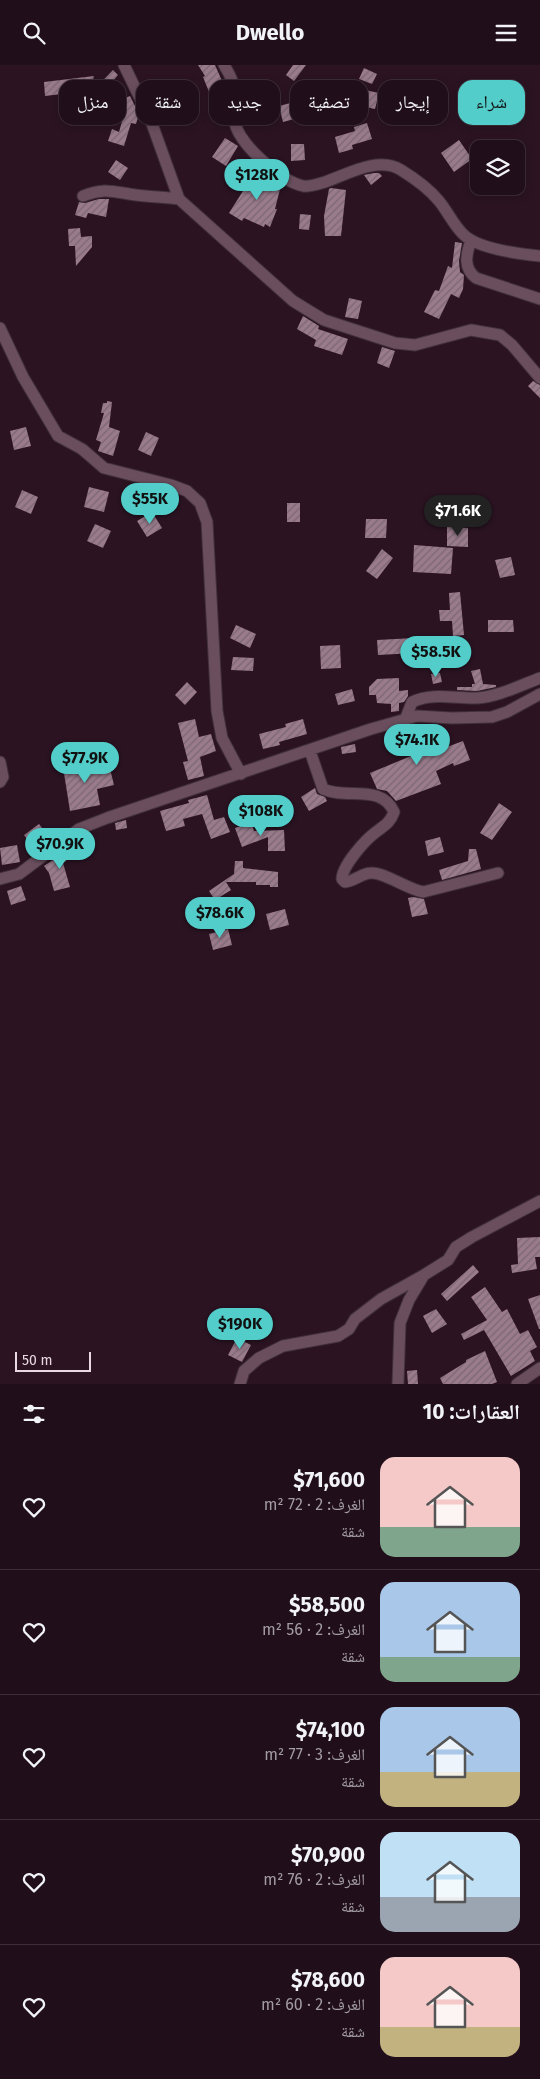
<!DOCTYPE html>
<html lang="ar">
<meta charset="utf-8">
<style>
body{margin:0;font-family:"Fira Sans","Noto Naskh Arabic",sans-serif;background:#281723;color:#f1f3f6;direction:rtl;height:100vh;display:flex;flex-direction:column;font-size:19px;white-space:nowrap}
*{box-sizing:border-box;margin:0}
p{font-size:16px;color:#a29ca2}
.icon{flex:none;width:28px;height:28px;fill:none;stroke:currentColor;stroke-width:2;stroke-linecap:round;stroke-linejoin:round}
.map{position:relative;height:1319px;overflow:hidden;direction:ltr}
.drawer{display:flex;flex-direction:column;background:#200e1a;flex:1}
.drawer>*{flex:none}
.hud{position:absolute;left:15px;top:15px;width:510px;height:45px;direction:rtl;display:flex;gap:10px}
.controls{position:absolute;left:470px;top:75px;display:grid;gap:10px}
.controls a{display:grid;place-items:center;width:55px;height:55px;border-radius:10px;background:#200e1a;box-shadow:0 2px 8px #0003,0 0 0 1px #3d2e39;font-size:25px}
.scale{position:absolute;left:15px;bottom:12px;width:76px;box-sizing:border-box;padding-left:5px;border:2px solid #e9d8e2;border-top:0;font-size:14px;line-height:18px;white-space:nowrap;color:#e9d8e2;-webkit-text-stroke:4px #2b1322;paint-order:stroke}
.price{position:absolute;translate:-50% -42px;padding:0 11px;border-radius:18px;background:#53cdca;color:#111;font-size:16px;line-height:32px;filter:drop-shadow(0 1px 2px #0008)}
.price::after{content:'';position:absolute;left:50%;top:30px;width:15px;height:11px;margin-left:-8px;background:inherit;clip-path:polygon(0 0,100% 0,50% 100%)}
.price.current{background:#222;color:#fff}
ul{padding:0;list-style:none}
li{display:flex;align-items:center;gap:15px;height:125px;padding:0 20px}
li+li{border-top:1px solid #3d2e39}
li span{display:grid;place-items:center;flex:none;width:140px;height:100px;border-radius:15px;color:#555}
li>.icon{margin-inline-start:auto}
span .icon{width:60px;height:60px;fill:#fffc;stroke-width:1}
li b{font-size:21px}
h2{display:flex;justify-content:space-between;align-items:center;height:60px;padding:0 20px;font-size:21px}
.tag{padding:0 18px;border-radius:15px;background:#200e1a;box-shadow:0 2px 8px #0003,0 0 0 1px #3d2e39;font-size:18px;line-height:45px}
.tag.current{background:#53cdca;color:#111}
header{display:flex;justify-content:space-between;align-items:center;height:65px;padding:0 20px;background:#200e1a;font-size:22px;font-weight:700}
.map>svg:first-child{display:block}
.building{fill:url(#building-hatch)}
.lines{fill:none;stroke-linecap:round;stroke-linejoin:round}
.minor-casing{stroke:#41303b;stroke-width:13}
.minor{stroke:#6a4e5e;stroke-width:11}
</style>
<header><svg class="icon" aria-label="menu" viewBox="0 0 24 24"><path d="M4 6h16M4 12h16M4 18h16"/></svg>Dwello<svg class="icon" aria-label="search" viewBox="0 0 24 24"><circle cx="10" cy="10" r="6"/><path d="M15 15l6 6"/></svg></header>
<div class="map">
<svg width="540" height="1319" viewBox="0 0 540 1319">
<defs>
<pattern id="building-hatch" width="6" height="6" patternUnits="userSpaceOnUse" patternTransform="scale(1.25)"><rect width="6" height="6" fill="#997b8c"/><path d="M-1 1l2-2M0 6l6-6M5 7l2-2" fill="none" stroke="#7c6773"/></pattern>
</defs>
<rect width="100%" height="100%" fill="#2b1322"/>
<path class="building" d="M198,0H215L227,27L212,34L203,12L205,11Z
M293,0H306L294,16L286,10Z
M364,3L377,9L372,19L359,14Z
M113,5L118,10L106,24L114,26L106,51L90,45L72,46L70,28L45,31L44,17L94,11L88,31Z
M240,17L253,19L250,33L242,31Z
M365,25L379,28L375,44L361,41Z
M130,31L139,49L136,59L131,58L124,81L108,76L112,64L119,67L126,42L123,34Z
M298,36L302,52L283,57L279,41Z
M367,58L372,74L352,80L353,84L339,88L335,72L355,66L354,62Z
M225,73L238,81L226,101L212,92Z
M459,75L472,94L454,107L441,88Z
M291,79H304L305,95L291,96Z
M116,95L128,103L120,115L108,107Z
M251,105L265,111L262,119L280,124L275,144H277L270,162L265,159L264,162L244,153L242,156L229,148L243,126H241Z
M374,108H379L382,111L371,120L364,110Z
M331,123L346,125L341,171H325L324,151L329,124Z
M99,134H109L106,152L88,148L86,153L75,150L79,137L85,138Z
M300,149L311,150L309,165L299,164Z
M80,163L81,172L92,171V182L76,201L75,181H69L68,164Z
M455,177L462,178L459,196L460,207L464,210L463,224L459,233L451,229L439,254L424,247L435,225L439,226L448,201L452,203Z
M349,233L362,236L358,254L345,252Z
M303,251L319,261L318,264L348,274L342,290L314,281L316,275L297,264Z
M382,282L395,286L389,303L377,298Z
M533,316L540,320V333L528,321Z
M107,336L112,337L109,362L120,366L113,391L98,386L101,377L96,375L104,348H101L103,338H107Z
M26,362L31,381L14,385L10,366Z
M146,367L159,373L151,391L138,385Z
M89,422L109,427L104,447L84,442Z
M22,425L38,432L31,449L15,442Z
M287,438H300V457H287Z
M152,447L162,463L147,472L137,456Z
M366,454H387L386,473H365Z
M95,459L111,466L103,483L87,476Z
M447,462L468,463V482L447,481Z
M414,480L453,483L451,509L413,507Z
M382,484L393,493L377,514L366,506Z
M511,492L515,510L500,513L495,495Z
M460,527L464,570L453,571L452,556H440L439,545H450L449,528Z
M488,555H513L514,567H488Z
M236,560L256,569L250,583L230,573Z
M451,571L452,586L378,590L377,575Z
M340,580L341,603L321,604L320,581Z
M233,592L254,593L253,606L231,605Z
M480,604L483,619L496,620V622L477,626L457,625V622H472V619H475L471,606Z
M440,608L442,617L433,619L431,609Z
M399,613V626L408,625V631L404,637L399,638V646L391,647V639L377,638L376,630H369V622L377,614Z
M187,617L197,627L185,640L175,630Z
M352,624L355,636L338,640L335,629Z
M195,654L199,672L211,669L216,686L200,692L204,711L188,715L183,697L188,696L178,658Z
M303,654L307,669L279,677L280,680L263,684L259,669L286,662L285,659Z
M417,659L427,684L434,681L436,686L463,676L470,695L454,701L453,698L436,706L441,719L396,736L387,726L377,724L370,708L411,691L401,663Z
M355,679L356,687L342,689L341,682Z
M96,695L98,707L110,704L114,720L97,724L100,740L70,746L63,702Z
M315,723L317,729L325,732L327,736L309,746L301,732Z
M207,730L214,755L224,752L230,767L211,774L202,749L183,754L185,761L166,766L160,746L189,738L188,735Z
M499,738L512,747L492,775L480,768Z
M126,755L127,763L116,765L115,758Z
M251,757L254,766L284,765L285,786H268V772L242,782L235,763Z
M39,759L49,772L34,784L24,770Z
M440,772L444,787L428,791L425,776Z
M17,780L20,797L2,800L0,783Z
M72,782L76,789L63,798L70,822L54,826L49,808L44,801Z
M469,784H476L481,804L442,815L439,805L468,796Z
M235,796H243V803L278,807V822H270V820H256V817H226L231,825L215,835L209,826L234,809Z
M21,821L26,835L11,840L7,826Z
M413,832L424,834L428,849L412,852L408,833Z
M285,844L289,860L270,865L266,849Z
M228,864L232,880L213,885L209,869Z
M540,1172V1192H535L537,1204L512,1208L511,1200L518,1199L517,1173Z
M473,1200L479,1207L447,1236L441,1229Z
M485,1222L502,1247L507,1244L520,1269L528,1265L537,1282L530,1286L535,1296L511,1311L484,1265L464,1275L461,1269L487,1255L471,1232Z
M540,1230V1264H539L528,1234Z
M436,1244L447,1259L432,1268L423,1251Z
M237,1273L251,1280L242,1297L228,1290Z
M485,1286L497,1317L492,1319H443L440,1313L466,1297V1295Z
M417,1305L418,1319H408L407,1306Z"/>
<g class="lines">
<defs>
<path id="minor" d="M124,0L151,56L179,134L293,236L324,255L395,278L415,280L471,265L500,270L512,280L540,313
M224,0C230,10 235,19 235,32C235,40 234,50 235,58C240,80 281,116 303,121C310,122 318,119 325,117C348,109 378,91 401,105C414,113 430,125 439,136C448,147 454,161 464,170C479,184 520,189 540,191
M83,131C105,122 114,127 136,130C151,132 165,132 179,134
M471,175C466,190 463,203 476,213L540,234
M0,263L23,312L58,371L82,384L104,403L171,420L187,426L200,438L207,457L217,646L222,673L241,709
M405,655L412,637C433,627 455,634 477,633C498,632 521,620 540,613
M310,686L323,724C346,735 381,718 394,747C390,758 385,760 376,767C365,775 342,801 342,814L345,817C355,816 362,808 371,808C384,807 407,824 423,827L498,808
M0,697L3,712L0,717
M0,814L19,809L79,764L107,753L371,664L417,651L452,653L492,652L507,647L540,629
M240,1319L244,1306L259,1293L283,1281L338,1271L349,1264L355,1254L381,1234L424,1210
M398,1319L400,1258L409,1235L424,1210L448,1195L456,1182L472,1172L540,1136
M517,1319L540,1303"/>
</defs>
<use href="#minor" class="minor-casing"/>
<use href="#minor" class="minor"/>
</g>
</svg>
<div class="controls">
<a><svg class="icon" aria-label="layers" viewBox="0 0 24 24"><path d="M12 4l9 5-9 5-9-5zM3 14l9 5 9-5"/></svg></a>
</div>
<div class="scale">50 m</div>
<b class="price" style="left:257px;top:136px">$128K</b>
<b class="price" style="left:150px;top:460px">$55K</b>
<b class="price current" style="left:458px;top:472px">$71.6K</b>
<b class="price" style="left:436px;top:613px">$58.5K</b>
<b class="price" style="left:417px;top:701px">$74.1K</b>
<b class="price" style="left:85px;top:719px">$77.9K</b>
<b class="price" style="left:261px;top:772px">$108K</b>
<b class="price" style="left:60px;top:805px">$70.9K</b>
<b class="price" style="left:220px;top:874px">$78.6K</b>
<b class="price" style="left:240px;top:1285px">$190K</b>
<div class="hud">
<a class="tag current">شراء</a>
<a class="tag">إيجار</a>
<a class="tag">تصفية</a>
<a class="tag">جديد</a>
<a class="tag">شقة</a>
<a class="tag">منزل</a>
</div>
</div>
<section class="drawer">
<h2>العقارات: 10<svg class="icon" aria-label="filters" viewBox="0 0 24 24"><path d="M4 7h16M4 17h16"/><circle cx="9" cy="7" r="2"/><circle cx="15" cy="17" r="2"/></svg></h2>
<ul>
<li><span style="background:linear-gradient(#f6c9c9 70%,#7fa58c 0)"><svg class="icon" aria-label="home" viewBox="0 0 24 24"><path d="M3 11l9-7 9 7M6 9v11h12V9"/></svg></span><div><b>$71,600</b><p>الغرف: 2 · 72 m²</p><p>شقة</p></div><svg class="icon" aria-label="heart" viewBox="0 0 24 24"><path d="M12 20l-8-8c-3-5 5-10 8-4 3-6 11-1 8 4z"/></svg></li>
<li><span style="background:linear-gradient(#a9c7e8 75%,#7fa58c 0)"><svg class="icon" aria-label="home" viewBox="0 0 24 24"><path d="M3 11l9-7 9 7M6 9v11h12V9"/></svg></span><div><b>$58,500</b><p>الغرف: 2 · 56 m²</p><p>شقة</p></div><svg class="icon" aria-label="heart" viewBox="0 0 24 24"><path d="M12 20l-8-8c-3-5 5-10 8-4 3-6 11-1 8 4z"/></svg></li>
<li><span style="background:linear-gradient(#a9c7e8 65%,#c2b280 0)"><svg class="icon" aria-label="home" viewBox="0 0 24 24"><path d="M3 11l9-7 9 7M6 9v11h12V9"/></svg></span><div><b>$74,100</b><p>الغرف: 3 · 77 m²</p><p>شقة</p></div><svg class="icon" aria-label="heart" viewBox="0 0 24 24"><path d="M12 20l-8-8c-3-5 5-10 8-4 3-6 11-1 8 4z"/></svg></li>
<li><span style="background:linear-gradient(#bfe0f5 65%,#9aa5b1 0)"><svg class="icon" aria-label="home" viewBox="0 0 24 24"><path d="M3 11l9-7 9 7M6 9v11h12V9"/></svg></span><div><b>$70,900</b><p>الغرف: 2 · 76 m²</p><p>شقة</p></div><svg class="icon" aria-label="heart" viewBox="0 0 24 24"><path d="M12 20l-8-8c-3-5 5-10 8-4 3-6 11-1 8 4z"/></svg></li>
<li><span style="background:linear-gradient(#f6c9c9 70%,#c2b280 0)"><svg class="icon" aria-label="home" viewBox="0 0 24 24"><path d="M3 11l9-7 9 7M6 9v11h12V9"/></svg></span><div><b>$78,600</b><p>الغرف: 2 · 60 m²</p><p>شقة</p></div><svg class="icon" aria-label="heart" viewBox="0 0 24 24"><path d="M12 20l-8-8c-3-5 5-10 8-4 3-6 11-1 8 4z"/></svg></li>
</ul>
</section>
